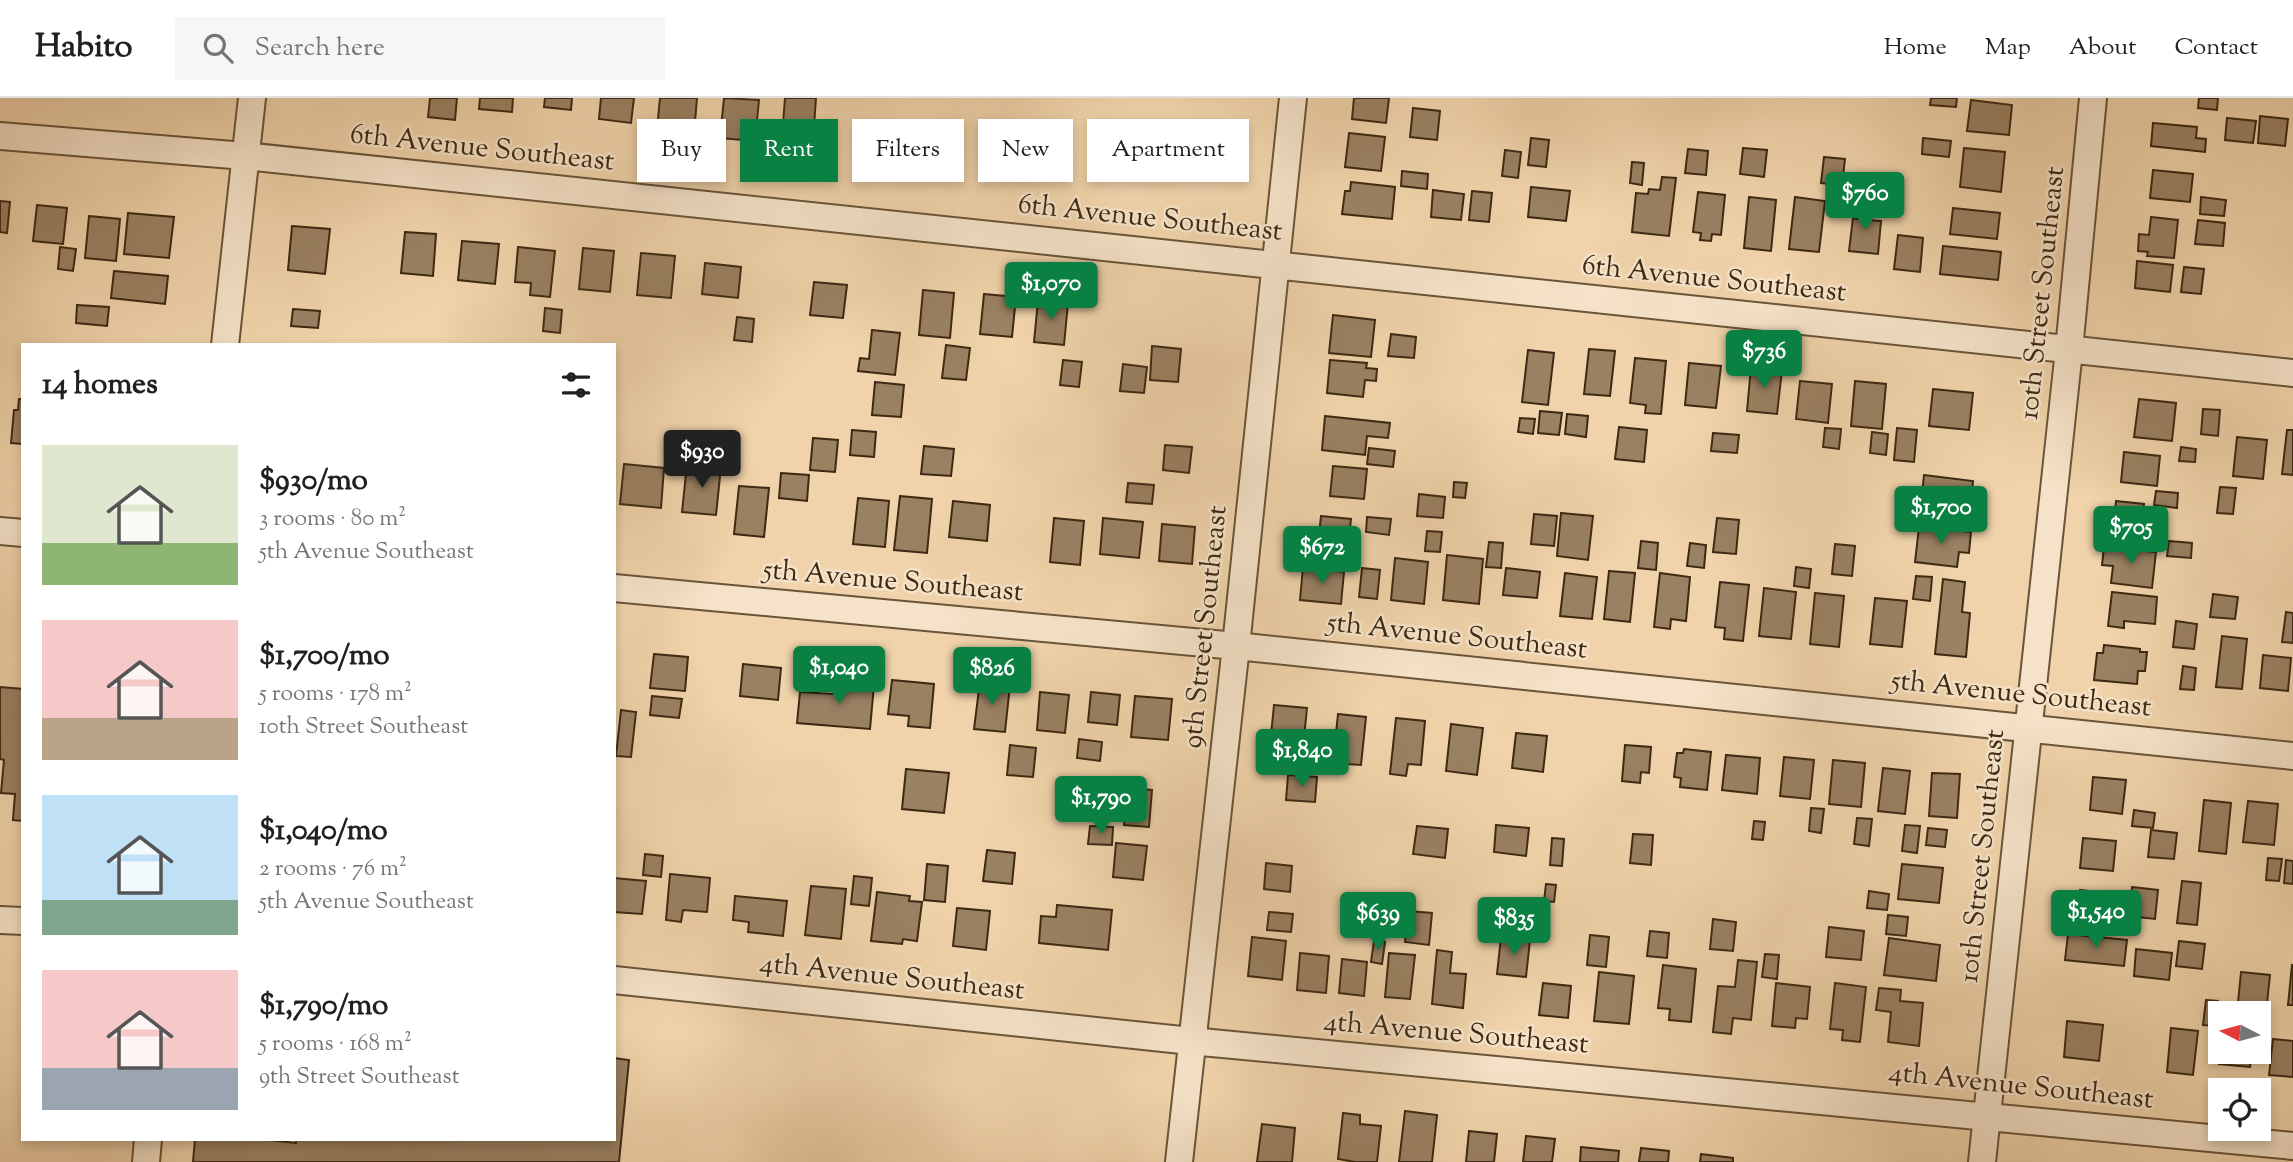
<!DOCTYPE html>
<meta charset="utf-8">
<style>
body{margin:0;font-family:"Sorts Mill Goudy",serif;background:#f6f6f6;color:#202124;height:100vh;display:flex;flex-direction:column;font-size:26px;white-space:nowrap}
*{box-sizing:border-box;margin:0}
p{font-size:23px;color:#757577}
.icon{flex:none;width:38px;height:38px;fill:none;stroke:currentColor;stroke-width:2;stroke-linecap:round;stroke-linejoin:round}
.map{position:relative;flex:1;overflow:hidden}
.details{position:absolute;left:21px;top:245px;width:595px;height:798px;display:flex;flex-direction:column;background:#fff;border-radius:0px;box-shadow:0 4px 10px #0003}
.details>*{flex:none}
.banner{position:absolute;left:637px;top:21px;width:665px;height:63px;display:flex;gap:14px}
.needle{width:46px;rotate:276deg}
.fabs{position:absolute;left:2208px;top:903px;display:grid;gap:14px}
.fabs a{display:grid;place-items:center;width:63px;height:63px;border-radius:0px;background:#fff;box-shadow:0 4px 10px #0003;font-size:35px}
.price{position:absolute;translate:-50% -60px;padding:0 16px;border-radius:7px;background:#0b8043;color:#fff;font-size:23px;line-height:46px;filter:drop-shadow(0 2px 4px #0008)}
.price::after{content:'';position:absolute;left:50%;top:42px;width:21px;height:16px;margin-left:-10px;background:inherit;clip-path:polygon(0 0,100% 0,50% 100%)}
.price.selected{background:#222;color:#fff}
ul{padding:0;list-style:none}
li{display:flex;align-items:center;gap:21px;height:175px;padding:0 21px}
li span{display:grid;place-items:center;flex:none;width:196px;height:140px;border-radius:0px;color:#555}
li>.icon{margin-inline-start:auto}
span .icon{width:84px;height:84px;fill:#fffc;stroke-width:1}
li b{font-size:30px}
h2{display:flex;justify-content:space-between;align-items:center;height:84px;padding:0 21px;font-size:30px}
.tag{padding:0 24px;border-radius:0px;background:#fff;box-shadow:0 4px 10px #0003;font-size:24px;line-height:63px}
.tag.selected{background:#0b8043;color:#fff}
header{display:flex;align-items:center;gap:42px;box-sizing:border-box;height:98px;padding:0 35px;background:#fff;border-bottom:2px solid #e0e0e0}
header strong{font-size:33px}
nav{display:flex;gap:38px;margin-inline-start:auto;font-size:24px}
.search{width:490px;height:63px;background:#f6f6f6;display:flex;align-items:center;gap:18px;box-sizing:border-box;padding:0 24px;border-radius:0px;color:#757577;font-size:26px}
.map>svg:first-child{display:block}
.building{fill:#9a8162;stroke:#3d2913;stroke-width:2}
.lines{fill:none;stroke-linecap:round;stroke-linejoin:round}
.minor-casing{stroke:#6a5439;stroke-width:30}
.minor{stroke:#f5e2c8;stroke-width:26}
.labels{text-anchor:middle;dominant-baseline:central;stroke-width:5;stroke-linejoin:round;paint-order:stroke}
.street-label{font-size:28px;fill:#3d2913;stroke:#f5e2c8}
</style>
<header>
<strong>Habito</strong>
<div class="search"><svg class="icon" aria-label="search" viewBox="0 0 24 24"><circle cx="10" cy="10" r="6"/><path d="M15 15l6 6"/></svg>Search here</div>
<nav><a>Home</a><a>Map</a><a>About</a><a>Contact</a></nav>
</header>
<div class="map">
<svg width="2293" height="1064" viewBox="0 0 2293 1064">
<rect width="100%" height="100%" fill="#f0d3aa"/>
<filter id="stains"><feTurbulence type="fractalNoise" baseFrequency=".00286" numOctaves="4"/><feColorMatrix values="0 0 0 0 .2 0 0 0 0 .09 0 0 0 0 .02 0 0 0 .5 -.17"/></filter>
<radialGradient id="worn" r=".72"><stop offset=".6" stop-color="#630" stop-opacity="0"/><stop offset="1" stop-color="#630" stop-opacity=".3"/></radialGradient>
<path class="building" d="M430,0H457L455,22L428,19Z
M480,0H513L512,14L479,11Z
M545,0H572L571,12L544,9Z
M601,0H634L631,25L599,21Z
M660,0H697L694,36L657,32Z
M724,0L759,2L755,43L720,40Z
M785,0H816L813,42L782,39Z
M1354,0H1389L1386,25L1352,21Z
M1931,0H1957L1956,9L1930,7Z
M2199,0H2218L2217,12L2198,10Z
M1971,2L2012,7L2009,37L1967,33Z
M1413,10L1440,13L1437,42L1410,39Z
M2260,18L2288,21L2285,48L2258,45Z
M2227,20L2256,23L2253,45L2225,42Z
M2153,25L2197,29L2196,40L2206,41L2205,54L2151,48Z
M1349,35L1385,39L1381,73L1345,69Z
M1531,40L1549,42L1546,69L1528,67Z
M1923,40L1951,43L1949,59L1922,56Z
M1743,50L1767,52L1764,79L1740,76Z
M1964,50L2005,54L2001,94L1960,89Z
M1688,51L1708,53L1706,77L1685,75Z
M1505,52L1521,54L1518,80L1502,78Z
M1824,59L1845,61L1842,87L1821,85Z
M1632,64L1644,65L1642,87L1630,85Z
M2153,72L2193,76L2190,104L2150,100Z
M1402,73L1428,76L1427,91L1401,88Z
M1662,79L1676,80L1669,138L1632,134L1636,95L1648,96L1649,91L1660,92Z
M1351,84L1395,89L1392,121L1342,116L1345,93H1350Z
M1531,89L1570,93L1566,123L1528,119Z
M1433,92L1464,96L1461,122L1431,119Z
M1472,93L1492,95L1489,124L1469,122Z
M1698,94L1725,97L1721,137L1712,136L1711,143L1700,142L1701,135L1693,134Z
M1749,99L1776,102L1771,153L1744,150Z
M1795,99L1825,103L1819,154L1789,151Z
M2201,99L2226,102L2224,118L2200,116Z
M0,103L10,104L7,135L0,134Z
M1859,104L1870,105L1868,122L1881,123L1878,156L1849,153L1853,120L1857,121Z
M37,107L67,110L63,146L33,143Z
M1953,110L2000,115L1997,141L1950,136Z
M128,115L174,119L169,160L124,156Z
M89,118L120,121L116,163L85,160Z
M2151,119L2178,122L2174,160L2147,158L2148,154L2138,153L2139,136L2149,137Z
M2198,122L2225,125L2223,148L2195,146Z
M292,128L330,131L325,176L288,172Z
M405,134L436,136L433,178L401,175Z
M1898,137L1923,140L1920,174L1894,171Z
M462,143L499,146L495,186L458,182Z
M1943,148L2001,154L1998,182L1940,176Z
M60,149L76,151L73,173L58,171Z
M518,149L555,153L550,199L530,197L531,185L515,184Z
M583,150L614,153L610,194L579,191Z
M641,155L675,158L671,200L637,197Z
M2137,163L2173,167L2170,194L2135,190Z
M705,165L741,169L738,200L702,196Z
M2184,169L2204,171L2201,196L2181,194Z
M114,173L168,178L165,206L111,200Z
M814,184L847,187L843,220L810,217Z
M923,192L954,195L950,240L919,237Z
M984,196L1016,199L1012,239L980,236Z
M1038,202L1068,205L1064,247L1034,244Z
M77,207L109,209L107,228L76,225Z
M545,210L562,212L560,235L543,233Z
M293,211L320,213L318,230L291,228Z
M1333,217L1375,222L1371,259L1329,255Z
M737,219L754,221L752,244L734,242Z
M872,232L900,235L895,277L858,273L860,260L869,261Z
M1391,236L1416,239L1414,260L1388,258Z
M946,247L970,250L966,282L942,280Z
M1152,248L1181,251L1178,284L1150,282Z
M1589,251L1615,253L1610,298L1584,296Z
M1528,252L1554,255L1548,307L1522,304Z
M1635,260L1666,263L1661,316L1645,315L1646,307L1630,305Z
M1063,262L1082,264L1079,289L1060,287Z
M1330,262L1367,265L1366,270L1377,271L1376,283L1365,282L1363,299L1327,295Z
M1689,265L1721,268L1716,310L1685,307Z
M1123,266L1147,269L1144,295L1120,293Z
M1751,269L1782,272L1777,316L1747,313Z
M1800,283L1832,286L1828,325L1796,321Z
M1855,283L1886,286L1882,331L1851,328Z
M875,284L904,287L901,319L872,317Z
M1933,291L1973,295L1969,332L1929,328Z
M19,301H23V346L11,345L14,312H18Z
M2139,301L2176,305L2172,343L2134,339Z
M2203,311L2220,312L2218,338L2201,336Z
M1540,313L1562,315L1559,337L1538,335Z
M1567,316L1588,318L1586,339L1565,336Z
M1325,318L1390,325L1388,340L1367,338L1365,357L1322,352Z
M1520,320L1535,321L1533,336L1518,334Z
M1619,329L1647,332L1644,364L1615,361Z
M1825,330L1841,331L1839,351L1823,349Z
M1897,330L1917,332L1914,364L1894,362Z
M852,332L876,334L874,359L850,357Z
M2287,332H2293V377L2282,376Z
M1872,334L1888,336L1886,357L1870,355Z
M1713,335L1739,337L1737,355L1711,353Z
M2237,339L2267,342L2263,381L2233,378Z
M813,340L838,342L835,374L810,372Z
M1165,347L1192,349L1189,375L1163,372Z
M924,348L954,351L951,378L921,376Z
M2181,349L2196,351L2195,364L2179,363Z
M1369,350L1395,353L1393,369L1367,366Z
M2124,354L2160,358L2157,388L2121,384Z
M624,366L664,370L661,410L620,406Z
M687,366L721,369L716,417L682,414Z
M1333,368L1367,371L1364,401L1330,398Z
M781,375L809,377L807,403L779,400Z
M1924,377L1973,383L1971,401L1964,400L1962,418L1920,414Z
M1454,384L1467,385L1465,400L1453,399Z
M1128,385L1154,387L1152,406L1126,404Z
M739,388L769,390L764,439L734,436Z
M2220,389L2236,390L2233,416L2217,415Z
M2156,393L2178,395L2177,410L2154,407Z
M1419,396L1445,399L1443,420L1417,418Z
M900,398L932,401L927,455L894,452Z
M858,400L889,403L885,449L853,446Z
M953,403L990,407L987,443L949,439Z
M2116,403L2144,406L2141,438L2113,435Z
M1561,415L1593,418L1588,462L1557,458Z
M1534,416L1557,418L1554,448L1531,446Z
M1321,418L1351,421L1348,449L1318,446Z
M1367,419L1391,421L1389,437L1366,434Z
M1054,420L1084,423L1080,467L1050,464Z
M1103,420L1143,424L1139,460L1100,456Z
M1717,420L1739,422L1736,456L1713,454Z
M1162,426L1195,429L1192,466L1159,463Z
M1919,429L1971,434L1969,455L1959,454L1957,469L1915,464Z
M1427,433L1442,434L1440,454L1425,453Z
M1641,443L1658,445L1656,472L1638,470Z
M2169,443L2192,445L2191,460L2167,458Z
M1489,444L1503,445L1501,470L1486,469Z
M1690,445L1706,447L1704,470L1687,468Z
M1835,446L1855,448L1852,478L1832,476Z
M2104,449L2156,454L2152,490L2111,485L2113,468L2102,467Z
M1447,457L1483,461L1479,506L1443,502Z
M1395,460L1428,464L1424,506L1391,502Z
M1303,469L1344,474L1341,506L1300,502Z
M1796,469L1811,471L1809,490L1794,488Z
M1362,470L1380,472L1377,501L1359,499Z
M1506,470L1540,474L1537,500L1503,497Z
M1609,473L1635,475L1630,524L1604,521Z
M1565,475L1597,479L1592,521L1560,518Z
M1660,475L1690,479L1686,523L1671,521L1670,531L1654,529Z
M1916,478L1932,479L1930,503L1913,501Z
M1943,481L1965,484L1962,514L1970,515L1966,559L1935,556Z
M1720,484L1749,487L1743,543L1724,541L1725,530L1715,529Z
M1764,490L1796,494L1791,541L1759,538Z
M2112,494L2157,499L2155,526L2124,523V530L2108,528Z
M1815,495L1844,498L1839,549L1810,546Z
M2213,496L2238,499L2235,521L2210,519Z
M1875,500L1907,503L1902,549L1870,546Z
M2286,514L2293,515V545L2282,544Z
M2176,523L2197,526L2194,551L2173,549Z
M2222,538L2247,541L2242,591L2216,589Z
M2104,547L2140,551V554H2147L2145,573H2138L2137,586L2094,582L2097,555H2103Z
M654,556L688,559L685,593L650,590Z
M2263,557L2291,560L2288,593L2260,590Z
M743,566L781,570L778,602L740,598Z
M2183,568L2196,570L2194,592L2180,591Z
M835,580L857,581V585L874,587L870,631L797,625L800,594L833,596Z
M892,582L934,586L930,630L908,628L909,618L888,616Z
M980,583L1010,587L1005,634L974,631Z
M0,589L23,591V723L13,722L15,696L1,695L4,662L0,661Z
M1040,594L1069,597L1065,635L1037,632Z
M1091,594L1120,597L1117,627L1088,624Z
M652,598L682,601L679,620L650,617Z
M1135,598L1172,601L1168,642L1131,639Z
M1274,607L1307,610L1301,670L1281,668L1282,658L1269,657Z
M621,612L636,614L631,659L616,658Z
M1338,616L1366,619L1361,667L1333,665Z
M1396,620L1425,623L1421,667L1408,666L1406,678L1390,676Z
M1451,626L1483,630L1477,677L1446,673Z
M1516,635L1547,638L1543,674L1512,670Z
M1079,641L1102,644L1100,663L1077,660Z
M1010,647L1036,650L1033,679L1007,677Z
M1625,647L1651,649L1649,675L1641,674L1640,685L1622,683Z
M1684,651L1711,654L1707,692L1680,689L1681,680L1674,679L1677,655H1683Z
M1726,657L1760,660L1757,696L1722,692Z
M1784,659L1814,662L1810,701L1780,698Z
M1833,662L1865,665L1861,709L1829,706Z
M1883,670L1910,673L1905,716L1878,713Z
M906,671L949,675L944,715L902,711Z
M1932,675L1960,676L1957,720L1929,718Z
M1288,677L1317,679L1315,704L1286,702Z
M2093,679L2126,682L2122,716L2090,712Z
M1127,690L1152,692L1149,729L1124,727Z
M2204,702L2231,705L2226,756L2199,753Z
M2248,703L2278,706L2274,747L2243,744Z
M1811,710L1824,711L1821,735L1809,733Z
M2134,712L2155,715L2153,730L2132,728Z
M1857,720L1872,721L1869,748L1854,746Z
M1754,723L1765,724L1763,742L1752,741Z
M1496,727L1529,730L1526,758L1494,754Z
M1905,727L1920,728L1917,755L1902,753Z
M1090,728L1113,729L1112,747L1088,746Z
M1417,728L1448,731L1445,760L1413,756Z
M1928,730L1947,732L1945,749L1926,747Z
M2151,732L2177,735L2174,761L2148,759Z
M1633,736L1653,737L1651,767L1630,765Z
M1552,740L1564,741L1562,768L1550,767Z
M2083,740L2116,743L2113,773L2080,770Z
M1116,745L1147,748L1143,782L1113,779Z
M987,752L1015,755L1012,786L983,783Z
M645,756L663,758L661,779L643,777Z
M2268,760L2282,761L2279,783L2266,782Z
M2286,762L2293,763V786L2284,785Z
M1266,765L1292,768L1290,794L1264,791Z
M927,766L948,768L945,804L924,802Z
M1902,766L1943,770L1939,805L1898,801Z
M670,776L710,780L707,814L683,812L681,824L666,822Z
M854,778L872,780L869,808L851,806Z
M614,780L646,783L642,816L614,814Z
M2182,783L2201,785L2197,827L2177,825Z
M1546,786L1556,787L1554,804L1544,803Z
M811,788L846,791L841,841L805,837Z
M2132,789L2158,792L2155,821L2129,818Z
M2080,792L2107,795L2104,829L2076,826Z
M1869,793L1889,796L1887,812L1867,810Z
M877,794L910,798L909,803L922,804L917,843L903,841L902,846L871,843Z
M735,798L787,803L783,838L748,834L749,824L733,822Z
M1057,807L1112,812L1108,852L1039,845L1041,818L1056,819Z
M957,810L990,813L986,852L953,848Z
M1408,813L1432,815L1429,847L1405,844Z
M1269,814L1293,816L1291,834L1267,832Z
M1888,817L1908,819L1906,838L1886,836Z
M1713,821L1736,824L1733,853L1710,851Z
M1829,829L1864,833L1861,862L1826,859Z
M1650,833L1669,835L1667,860L1647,858Z
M2068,836L2127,842L2124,868L2065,862Z
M1590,837L1609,839L1606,869L1587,867Z
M1252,839L1286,843L1282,882L1248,878Z
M1501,839L1530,842L1526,879L1497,876Z
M1889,840L1940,847L1936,883L1884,877Z
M1374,843L1385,844L1382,866L1371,864Z
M2179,843L2205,846L2202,871L2176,868Z
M2136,851L2172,855L2169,882L2134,878Z
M1437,852L1452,854L1450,875L1466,876L1463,910L1432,906Z
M1300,855L1329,858L1326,895L1297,892Z
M1389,855L1415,857L1410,901L1385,899Z
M1765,856L1779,857L1777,881L1762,879Z
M1342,861L1367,864L1364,898L1339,895Z
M1738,862L1757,864L1751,922L1733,920L1731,936L1713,934L1718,888L1735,889Z
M1663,867L1696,871L1691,924L1669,922L1670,911L1658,910Z
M2292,867H2293V907H2288Z
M1599,874L1634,878L1629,926L1594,923Z
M2241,874L2270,877L2265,924L2259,923V915H2237Z
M1543,885L1571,888L1568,920L1539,917Z
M1776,885L1810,889L1807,921L1796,920L1795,930L1772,928Z
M1835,885L1866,889L1860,944L1842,942L1843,932L1830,931Z
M1879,890L1901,892L1900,903L1923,905L1919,948L1888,944L1891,914L1876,912Z
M2206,902L2218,903L2216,928L2203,927Z
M2067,923L2103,927L2099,963L2064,959Z
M2171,930L2198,933L2193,977L2167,974Z
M2273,941L2293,943V979L2269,977Z
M2221,946V954H2252L2250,969L2219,966Z
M614,960L629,962L619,1064H193L195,1041H259L296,1045V1041H614Z
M1405,1013L1437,1017L1432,1064H1399Z
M1343,1015L1360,1017V1026L1381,1028L1377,1064H1355L1338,1061Z
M1262,1026L1295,1030L1292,1064H1257Z
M1469,1033L1497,1036L1494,1064H1466Z
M1526,1038L1555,1041L1552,1064H1523Z
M1581,1049L1619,1053L1618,1064H1580Z
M1641,1050L1669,1053L1668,1064H1639Z
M1701,1056L1733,1060V1064H1700Z"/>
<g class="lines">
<defs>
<path id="minor" d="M0,38L245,58L2293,275
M225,247L252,0
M0,433L23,435
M614,490L1236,548L2293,658
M0,822L23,823
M614,882L1191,943L2293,1048
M146,1064L148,1041
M1179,1064L1236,548L1293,0
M1982,1064L2069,252L2093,0"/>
</defs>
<use href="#minor" class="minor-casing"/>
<use href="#minor" class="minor"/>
</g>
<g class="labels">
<g class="street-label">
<text transform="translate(482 51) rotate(6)">6th Avenue Southeast</text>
<text transform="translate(1150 121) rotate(6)">6th Avenue Southeast</text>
<text transform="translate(1714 182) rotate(6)">6th Avenue Southeast</text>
<text transform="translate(2043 195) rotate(-84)">10th Street Southeast</text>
<text transform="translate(893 484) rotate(5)">5th Avenue Southeast</text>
<text transform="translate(1206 529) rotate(-84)">9th Street Southeast</text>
<text transform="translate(1457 539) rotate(6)">5th Avenue Southeast</text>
<text transform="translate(2021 597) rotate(6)">5th Avenue Southeast</text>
<text transform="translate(1983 758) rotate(-84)">10th Street Southeast</text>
<text transform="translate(892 880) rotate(6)">4th Avenue Southeast</text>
<text transform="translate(1456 936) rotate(5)">4th Avenue Southeast</text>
<text transform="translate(2021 989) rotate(6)">4th Avenue Southeast</text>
</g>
</g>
<rect width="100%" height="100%" filter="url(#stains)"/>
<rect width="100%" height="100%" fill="url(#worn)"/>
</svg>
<div class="fabs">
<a><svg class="needle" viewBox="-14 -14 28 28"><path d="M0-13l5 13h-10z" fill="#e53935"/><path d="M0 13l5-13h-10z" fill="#757577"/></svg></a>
<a><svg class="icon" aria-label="locate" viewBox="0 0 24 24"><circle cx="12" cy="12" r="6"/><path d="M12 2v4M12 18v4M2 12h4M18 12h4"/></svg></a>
</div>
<b class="price" style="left:1865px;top:134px">$760</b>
<b class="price" style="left:1051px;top:224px">$1,070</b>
<b class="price" style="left:1764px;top:292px">$736</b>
<b class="price selected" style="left:702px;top:392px">$930</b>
<b class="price" style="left:1941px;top:448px">$1,700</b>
<b class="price" style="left:2131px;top:468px">$705</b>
<b class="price" style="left:1322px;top:488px">$672</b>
<b class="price" style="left:839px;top:608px">$1,040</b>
<b class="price" style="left:992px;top:609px">$826</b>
<b class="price" style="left:1302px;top:691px">$1,840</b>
<b class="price" style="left:1101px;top:738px">$1,790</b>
<b class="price" style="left:2096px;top:852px">$1,540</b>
<b class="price" style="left:1378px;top:854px">$639</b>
<b class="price" style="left:1514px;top:859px">$835</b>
<div class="banner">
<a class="tag">Buy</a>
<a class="tag selected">Rent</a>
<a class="tag">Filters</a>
<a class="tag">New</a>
<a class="tag">Apartment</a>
</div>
<section class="details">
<h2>14 homes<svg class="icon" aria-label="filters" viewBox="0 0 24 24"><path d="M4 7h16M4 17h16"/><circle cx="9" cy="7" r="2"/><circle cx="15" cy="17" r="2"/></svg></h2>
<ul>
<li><span style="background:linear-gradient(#dfe7d0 70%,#8fb573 0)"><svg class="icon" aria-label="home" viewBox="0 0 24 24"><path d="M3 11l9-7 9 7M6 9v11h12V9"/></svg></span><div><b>$930/mo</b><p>3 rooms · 80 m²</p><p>5th Avenue Southeast</p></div></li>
<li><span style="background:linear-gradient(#f6c9c9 70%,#b9a48a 0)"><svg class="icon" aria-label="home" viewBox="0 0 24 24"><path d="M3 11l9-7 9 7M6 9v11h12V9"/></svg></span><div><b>$1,700/mo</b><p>5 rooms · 178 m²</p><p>10th Street Southeast</p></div></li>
<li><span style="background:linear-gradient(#bfe0f5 75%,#7fa58c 0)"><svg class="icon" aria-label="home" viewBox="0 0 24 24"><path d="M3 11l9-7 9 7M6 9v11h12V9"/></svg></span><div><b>$1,040/mo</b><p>2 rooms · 76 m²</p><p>5th Avenue Southeast</p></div></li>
<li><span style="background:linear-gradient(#f6c9c9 70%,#9aa5b1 0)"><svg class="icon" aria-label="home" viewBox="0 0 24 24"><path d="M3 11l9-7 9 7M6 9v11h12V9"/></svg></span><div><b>$1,790/mo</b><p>5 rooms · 168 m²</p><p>9th Street Southeast</p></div></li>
</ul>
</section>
</div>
